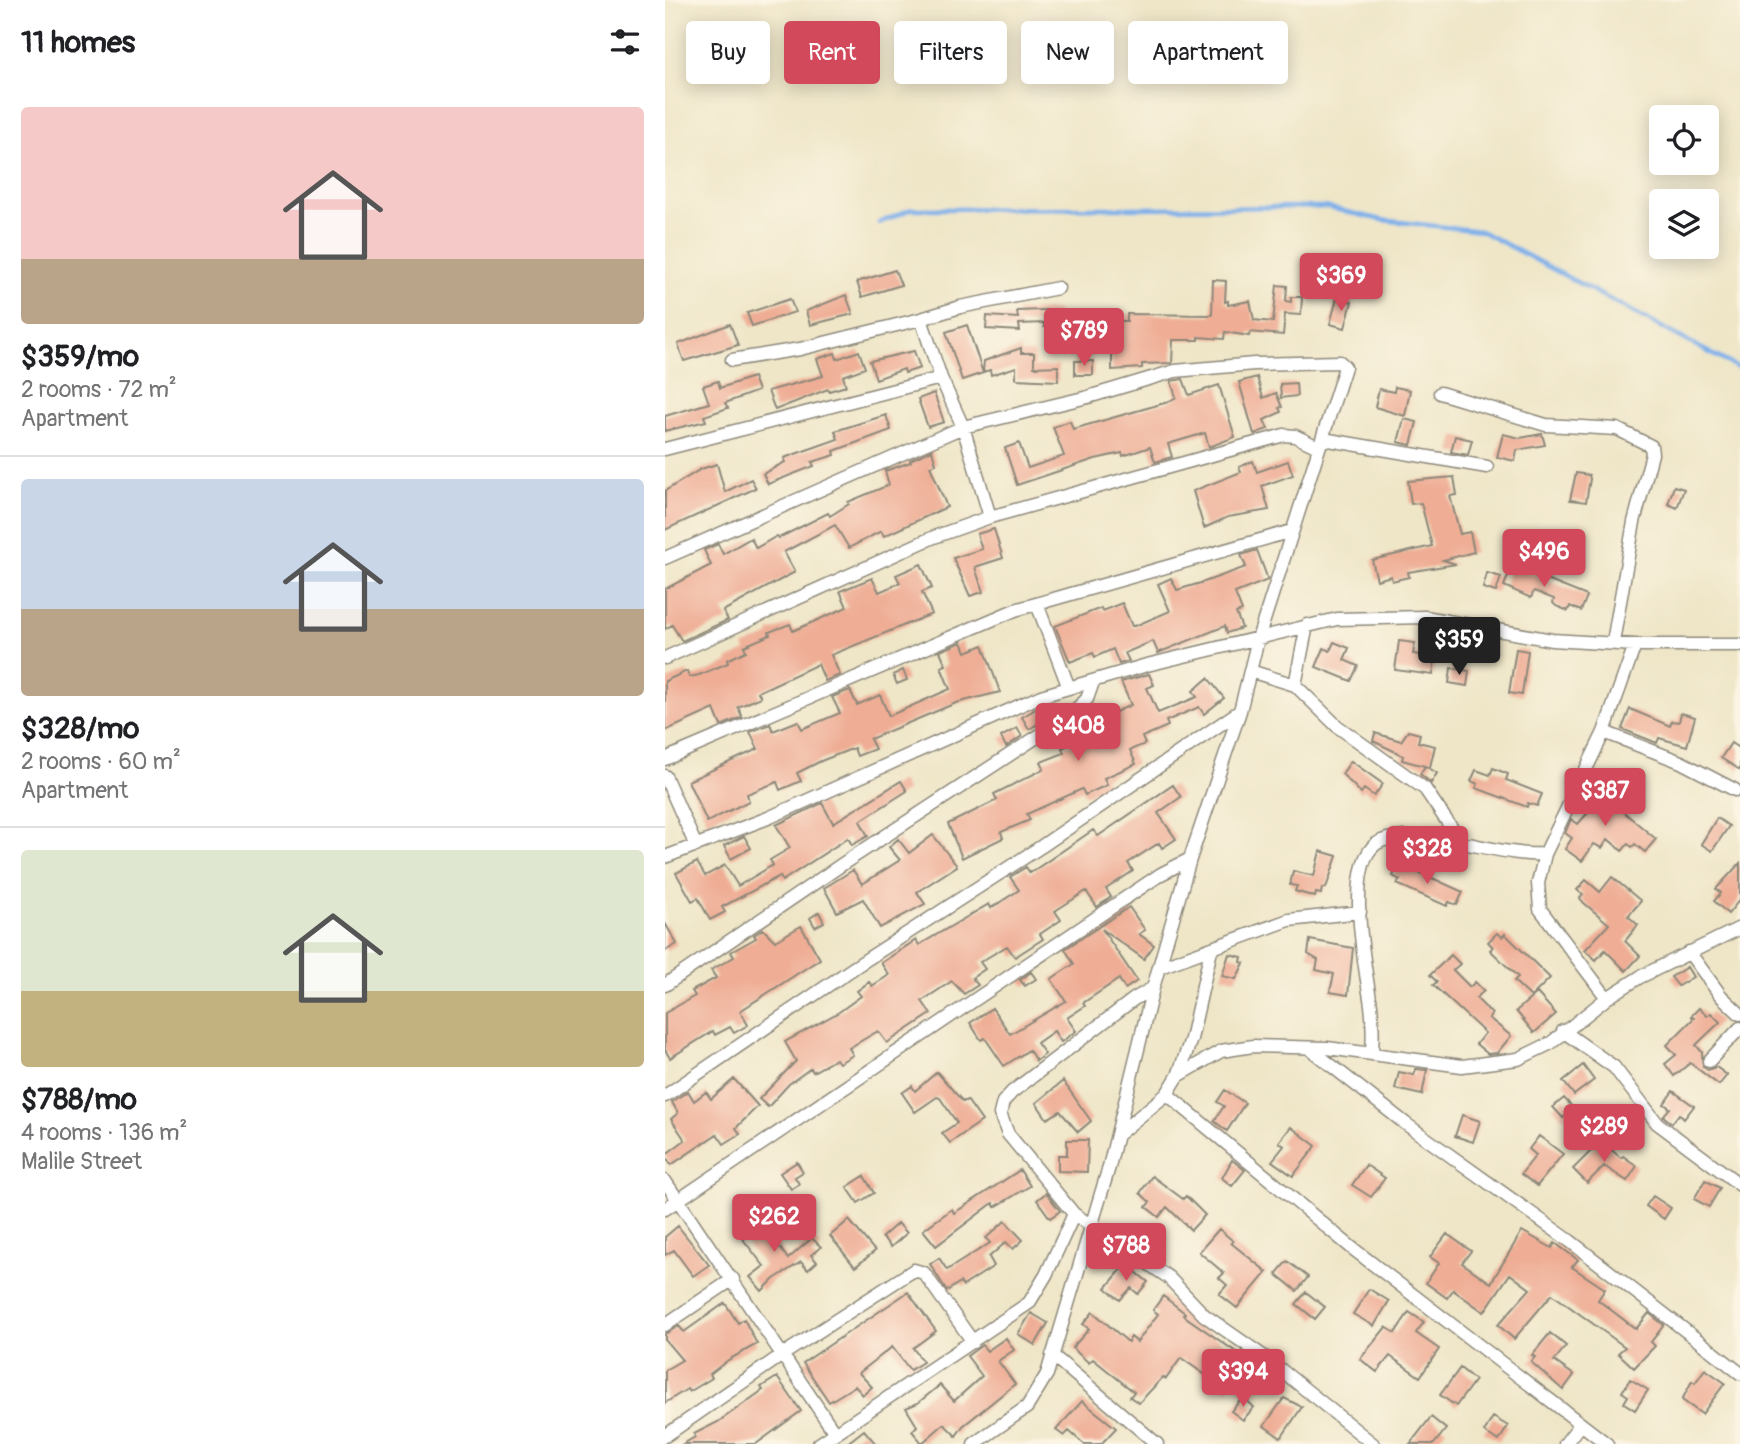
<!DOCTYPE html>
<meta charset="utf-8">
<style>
body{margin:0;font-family:Pangolin,sans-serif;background:#f6f6f6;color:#202124;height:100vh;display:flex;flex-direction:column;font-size:26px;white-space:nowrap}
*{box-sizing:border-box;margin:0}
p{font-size:23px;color:#757577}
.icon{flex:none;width:38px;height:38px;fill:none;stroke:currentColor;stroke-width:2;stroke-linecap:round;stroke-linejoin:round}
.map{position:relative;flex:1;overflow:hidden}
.details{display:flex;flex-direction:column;background:#fff;width:665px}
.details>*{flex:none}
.banner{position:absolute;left:21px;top:21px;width:665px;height:63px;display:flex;gap:14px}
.buttons{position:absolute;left:984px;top:105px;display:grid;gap:14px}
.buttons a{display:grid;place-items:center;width:70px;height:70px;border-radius:7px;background:#fff;box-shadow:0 4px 18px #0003;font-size:35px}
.price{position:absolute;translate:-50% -60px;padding:0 16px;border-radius:7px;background:#d1495b;color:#fff;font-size:23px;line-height:46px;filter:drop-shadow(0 2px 4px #0008)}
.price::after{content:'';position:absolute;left:50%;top:42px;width:21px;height:16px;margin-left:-10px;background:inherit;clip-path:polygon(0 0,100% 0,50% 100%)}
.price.current{background:#222;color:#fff}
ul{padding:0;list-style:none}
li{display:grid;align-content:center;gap:14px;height:371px;padding:0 21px}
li+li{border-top:2px solid #e0e0e0}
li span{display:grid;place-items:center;height:217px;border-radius:7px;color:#555}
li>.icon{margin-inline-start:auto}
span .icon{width:126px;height:126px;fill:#fffc;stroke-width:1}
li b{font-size:30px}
h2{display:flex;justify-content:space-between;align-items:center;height:84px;padding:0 21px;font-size:30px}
.pill{padding:0 24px;border-radius:7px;background:#fff;box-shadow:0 4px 18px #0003;font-size:24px;line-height:63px}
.pill.current{background:#d1495b;color:#fff}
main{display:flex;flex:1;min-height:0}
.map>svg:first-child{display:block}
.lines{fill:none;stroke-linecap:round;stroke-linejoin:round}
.stream{stroke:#7eb0ea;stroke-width:4.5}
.building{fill:#efad95}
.minor-casing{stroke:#8d887a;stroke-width:15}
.minor{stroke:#fff;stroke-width:12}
</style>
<main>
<section class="details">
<h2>11 homes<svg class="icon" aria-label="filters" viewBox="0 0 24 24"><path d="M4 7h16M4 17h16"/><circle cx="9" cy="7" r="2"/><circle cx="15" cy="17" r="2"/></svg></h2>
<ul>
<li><span style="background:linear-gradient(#f6c9c9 70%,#b9a48a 0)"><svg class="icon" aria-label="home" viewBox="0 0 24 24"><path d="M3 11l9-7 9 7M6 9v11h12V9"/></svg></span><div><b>$359/mo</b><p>2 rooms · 72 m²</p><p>Apartment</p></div></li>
<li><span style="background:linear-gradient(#c9d6e8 60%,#b9a48a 0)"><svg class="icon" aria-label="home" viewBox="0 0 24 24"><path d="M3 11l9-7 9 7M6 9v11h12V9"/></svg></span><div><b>$328/mo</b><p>2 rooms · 60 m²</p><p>Apartment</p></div></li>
<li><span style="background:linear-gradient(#dfe7d0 65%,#c2b280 0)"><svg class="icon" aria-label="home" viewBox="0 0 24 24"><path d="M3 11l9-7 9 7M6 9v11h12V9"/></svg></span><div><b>$788/mo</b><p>4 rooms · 136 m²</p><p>Malile Street</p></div></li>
</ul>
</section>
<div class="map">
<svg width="1075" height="1444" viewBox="0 0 1075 1444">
<rect width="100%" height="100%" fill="#fcf5e5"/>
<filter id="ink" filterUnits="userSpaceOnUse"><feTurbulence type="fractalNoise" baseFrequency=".0143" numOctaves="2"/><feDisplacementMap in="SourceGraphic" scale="14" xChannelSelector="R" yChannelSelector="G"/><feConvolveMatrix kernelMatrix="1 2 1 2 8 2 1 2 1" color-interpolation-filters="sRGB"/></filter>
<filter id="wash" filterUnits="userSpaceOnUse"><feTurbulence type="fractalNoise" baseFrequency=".00686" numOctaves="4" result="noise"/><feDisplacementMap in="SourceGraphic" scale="28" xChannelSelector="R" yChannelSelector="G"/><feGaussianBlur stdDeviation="1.57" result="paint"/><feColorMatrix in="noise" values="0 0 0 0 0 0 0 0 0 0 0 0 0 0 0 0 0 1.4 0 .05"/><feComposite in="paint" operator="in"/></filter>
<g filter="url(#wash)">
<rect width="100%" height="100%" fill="#efe6c8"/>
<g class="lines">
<path class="stream" d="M214,223L246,209L660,207L717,220L816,231L1075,369"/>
</g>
<g id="blocks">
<path class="building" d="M230,270L236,285L197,297L192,282Z
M548,280L561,281L560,302L563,301V305L585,301L589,320L608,322L612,285L622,286L621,301L626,302V297H637L636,315L620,314L618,335L585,332L584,336L560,332L559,339L533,337V340H508L507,363L477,364V368L447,370V336L407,335V320L462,321V314L547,315Z
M181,295L188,314L145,325L141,311Z
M672,298L687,302L680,328L665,324Z
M125,299L130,312L87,326L82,313Z
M378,310H393V327H379V323L354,324L355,331L321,329L322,316L353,318L352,311Z
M65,324L73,345L19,361L13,344Z
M302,325L318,373L297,380L281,332Z
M356,348V353H369V367L393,366V381L351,379V367L326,375L325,370L318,372L319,361Z
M194,351L200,368L178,376L181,386L164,391L163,389L110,410L103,391L158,376L152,359L170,353L172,359Z
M249,351L255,368L240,373L239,369L211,379L205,361Z
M410,361H428V375H410Z
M88,377L93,391L60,403L63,408L39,416L41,421L0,431V416L44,403L38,386L53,381L55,388Z
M592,377L598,398L611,393L617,407L614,408L616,412L599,420L603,429L589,434L574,382Z
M518,379L524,395L554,385L570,437L544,447L540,433L503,444L507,457L490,462L485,447L458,456L457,453L430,459L352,485L340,448L354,443L363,468L399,456L388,427L405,421L408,429L503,402L511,397L506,381Z
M631,383L632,396L616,398L615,384Z
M730,387L745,390L740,416L710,407L714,389L729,392Z
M269,393L279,422L263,427L253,399Z
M221,415L226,430L169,451L170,455L147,462L149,466L103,484L98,474L120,462L119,458L173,439L170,431Z
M739,419L752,422L746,445L733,442Z
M838,434L855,438L877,434L880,445L852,450L850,461L832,457Z
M790,436L807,440L803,455L786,452Z
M267,450L271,464L265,466L282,507L219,536L216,531L184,548L170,525L119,552L130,572L58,611L63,620L17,641L7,625L0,629V589L46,565L39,550L53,544L58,554L86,538L91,548L112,536L114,538L163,513L165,516L184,504L183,502L224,485L220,471L246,462L245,460Z
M588,461L592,472L623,461L628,475L597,486L604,510L563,517L539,528L528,491L576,472L574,467Z
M52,464L60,492L86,479L91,488L0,530V491L36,469Z
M911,473L924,475L925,479L921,502L905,500Z
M789,477L792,495L785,496L795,534L805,532L809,552L778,560L791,564L743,572L744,577L731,580L727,581L726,576L712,580L707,560L767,546L756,503L746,504L743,481Z
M1009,486L1019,489L1012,508L1003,504Z
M329,529L338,558L310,567L318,592L305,596L288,558L317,549L312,534Z
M592,550L603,580L570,593L577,611L571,613L577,628L562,633L560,626L493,653L488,641L460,653L464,661L454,664L448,649L430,657L428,653L405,662L390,626L436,608L437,611L457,603L467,626H470L505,611L493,584L506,578L512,590L539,582L581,567L576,555Z
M256,564L267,588L257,592L267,614L166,655L175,675L160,681L153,664L93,692L96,697L73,707L77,717L56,726L49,709L0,731V681L22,671L24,677L34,675L63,663L62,660L81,651L79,646L105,635L104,632L125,624L128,631L182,607L175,591L207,578L214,592L235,583L231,575Z
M847,566L922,596L916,611L905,606L903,611L891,606L888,603L889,599L869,591L866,598L839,586Z
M822,573L836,577L831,592L818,588Z
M734,641L750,643L748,654L770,657L768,675L730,670Z
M297,642L301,652L318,645L335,692L291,703L205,739L210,749L192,756L189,748L156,761L132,773L136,781L115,790L112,782L82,794L84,801L42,822L23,781L93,749L85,732L105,724L108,731L133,721L137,729L175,713L167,697L185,690L192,705L215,695L224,716L285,689L276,667L281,665L275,651Z
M669,642L684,648L679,660L693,666L686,681L651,667L659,648L665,651Z
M851,649L863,651L857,695L844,693Z
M786,668L804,671L802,686L784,683Z
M238,670L242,680L232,684L228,675Z
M484,674L489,685L482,688L493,713L532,697L528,691L543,678L559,698L539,714L534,707L501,721L503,726L477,737L480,744L465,750L471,764L439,778L442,785L420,795L417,789L362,814L365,820L336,832L338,838L297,858L283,824L332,800L329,794L379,769L376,762L399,753L397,748L422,737L414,718L423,710L432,707L437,718L466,705L456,682Z
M374,707L382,719L364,729L357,717Z
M965,709L1005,726L1007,721L1014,722L1016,713L1030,717L1022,746L994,738L992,743L957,729Z
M352,728L357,736L341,747L336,737Z
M743,731L755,734L753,742L770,746L765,767H762L772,773L766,783L755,774L760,766L737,760L738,756L733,753L708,741L710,733L736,741Z
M1066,743L1075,749V770L1056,758Z
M686,761L718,784L709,796L699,789L696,793L677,774Z
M828,768L843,774L841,780L877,794L872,806L863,803L862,807L811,788L813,784L806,781L811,770L825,775Z
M236,781L242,791L195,821L203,836L187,845L183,838L117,881L115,876L57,907L60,912L45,920L33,898L27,901L11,873L32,862L40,876L60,865L73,886L108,865L105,860L125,848L111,825L157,803L168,823Z
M508,785L516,797L493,813L511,839L497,848L494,843L463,863L468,871L441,889L446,897L432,907L421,891L390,911L396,920L375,934L378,939L350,957L342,946L315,962L320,969L307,978L313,985L299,994L287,981L257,1001L266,1014L222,1043L213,1031L184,1048L188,1055L174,1063L171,1059L148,1072L146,1068L124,1084L103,1107L94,1099L131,1061L120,1042L174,1012L196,996L192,991L204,982L207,986L224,975L216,963L251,940L254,945L324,904L326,908L354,890L345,877L361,867L365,873L428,830L433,836Z
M930,788L991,839L980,852L970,844L967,847L963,844L957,851L943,839L937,848L929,844L917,861L900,849L907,838L900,833L906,819L913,824L928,807L920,800Z
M1052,818L1064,826L1047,851L1036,844Z
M268,835L292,866L252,892L260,904L215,928L198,899L172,912L159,888L188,870L197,884L235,860L224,847L233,839L244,853Z
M79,836L86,848L66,859L59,846Z
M655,851L672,856L661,888H657L656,894L651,893L650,897L630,891L632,886L625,885L628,871L649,876Z
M734,863L798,892L792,905L784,902L782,906L732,884L735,880L728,876Z
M1075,863V899L1063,914L1049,901L1056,893L1051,889Z
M947,877L976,901L963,916L973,925L960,941L975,956L961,971L940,950L931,960L920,950L944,924L919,903L915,898L918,895L912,890L921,880L935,892Z
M464,907L480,930L474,934L489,945L479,959L437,929L472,981L460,989L454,979L418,1003L420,1006L402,1018L411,1031L396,1042L389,1031L372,1043L380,1054L371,1061L364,1050L339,1066L320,1038L316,1040L305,1023L327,1008L345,1034L401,1001L386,979L409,964L400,949Z
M154,912L159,922L150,927L145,918Z
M0,923L12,944L0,951Z
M136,926L155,959L75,1011L83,1025L69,1033L65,1027L50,1035L48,1031L5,1058L0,1050V1013L30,996L27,991L51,978L46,970L69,957L66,952L91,938L89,935L98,929L110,941Z
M832,933L837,937L840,934L885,978L866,997L849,981L853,977L825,950L828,947L823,942Z
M645,940L688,948L683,995L665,992L669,974L651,970L653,960L643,954Z
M564,954L577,957L576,962L579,963L571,979L557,976Z
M786,955L795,964L788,970L805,987L810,982L819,991L811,998L827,1014L824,1018L846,1036L832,1053L823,1054L811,1044L820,1033L768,985L772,982L765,975Z
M1022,967L1028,977L1013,986L1006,977Z
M366,972L371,979L360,986L355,980Z
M872,993L891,1014L869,1033L851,1011Z
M1034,1008L1042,1016L1046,1013L1055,1022L1031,1045L1037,1052L1038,1067L1043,1070L1051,1067L1062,1075L1054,1085L1025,1063L1009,1076L1000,1064L1011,1055L1002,1045L1029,1018L1026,1016Z
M918,1065L929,1080L909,1095L898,1081Z
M751,1069L762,1070L757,1095L730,1089L734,1072L749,1075Z
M272,1072L298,1102L302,1100L317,1121L285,1143L277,1133L292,1123L275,1098L272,1097L250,1112L237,1093L247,1086L250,1091Z
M69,1079L93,1106L71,1128L75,1134L59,1144L52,1134L6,1165L0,1155L20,1140L6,1119L13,1113L7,1102L23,1091L29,1101L41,1092L46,1099Z
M398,1081L426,1121L413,1132L395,1111L382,1119L371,1103Z
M560,1090L580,1103L562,1131L549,1121L559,1106L552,1102Z
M1008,1091L1029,1106L1019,1119L1014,1114L1007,1123L998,1116L1005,1108L999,1104Z
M899,1098L909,1109L898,1118L888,1107Z
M797,1115L815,1121L808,1142L790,1136Z
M626,1127L651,1146L628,1176L607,1161L619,1146L614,1142Z
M874,1136L898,1154L872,1186L856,1174L871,1155L864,1149Z
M402,1140H423L422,1172L393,1171V1155H402Z
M936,1141L956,1158L958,1156L972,1166L962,1181L939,1166L922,1183L908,1169Z
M567,1160L580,1170L567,1186L557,1178Z
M132,1162L138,1172L130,1177L134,1184L126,1189L115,1173Z
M701,1165L720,1178L706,1197L687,1185Z
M355,1170L365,1186L330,1207L328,1203L271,1246L258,1230L287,1209L289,1213Z
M199,1176L209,1193L193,1203L182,1187Z
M487,1176L518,1199L521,1196L540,1215L526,1230L502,1207L494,1217L481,1207L485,1202L475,1193Z
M1040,1180L1055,1188L1044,1207L1029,1199Z
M381,1193L395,1211L385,1218L372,1200Z
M988,1196L1006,1208L999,1219L981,1206Z
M94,1217L123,1259L147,1238L156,1247L146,1255L152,1262L143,1270L136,1262L109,1279L97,1291L85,1277L99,1266L73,1233Z
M184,1220L210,1251L190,1267L165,1236Z
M340,1221L358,1240L348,1249L341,1242L324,1257L329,1266L298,1286L295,1282L282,1291L265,1264L274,1258L282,1270L325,1243L321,1238Z
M233,1223L242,1233L226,1247L217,1237Z
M13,1226L44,1265L28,1276L9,1250L0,1255V1237Z
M554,1229L568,1241L566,1243L602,1272L572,1308L554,1294L562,1285L554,1278L559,1273L534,1252Z
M857,1231L887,1248L890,1243L913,1260L907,1267L940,1289L933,1300L971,1329L984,1313L999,1325L986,1342L990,1346L969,1368L953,1353L960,1347L887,1294L849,1339L833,1325L865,1289L845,1274L819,1312L788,1290L782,1298L761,1283L774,1263L765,1257L782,1234L806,1251L797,1263L826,1283Z
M622,1261L643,1277L632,1291L611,1274Z
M461,1264L483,1282L473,1294L466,1288L455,1300L441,1288Z
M704,1289L724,1301L709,1326L688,1314Z
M243,1292L271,1331L248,1348L258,1362L245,1370L227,1347L194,1373L207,1387L198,1395L190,1386L164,1402L138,1363Z
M641,1292L660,1307L650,1319L631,1304Z
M498,1296L520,1313L518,1315L584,1361L562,1390L516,1358L501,1379L498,1377L474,1403L465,1397L469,1392L428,1359L424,1363L407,1348L424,1329L418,1324L428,1312L463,1342L466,1337L472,1342L493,1314L488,1310Z
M60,1303L73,1323L79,1319L92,1344L63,1360L45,1374L47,1378L34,1386L24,1392L22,1389L0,1403V1370L17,1360L0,1340V1334L14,1326L19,1332Z
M744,1312L759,1322L751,1333L774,1349L755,1377L725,1356L712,1372L695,1359L721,1327L730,1333Z
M366,1313L383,1323L370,1345L353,1334Z
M885,1333L901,1346L889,1361L909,1375L898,1390L866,1362L870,1357L867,1355Z
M341,1338L349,1350L333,1361L350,1384L298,1426L291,1436L279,1424L257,1443L247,1431L252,1426L241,1408L253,1403L275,1385L289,1401L317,1376L302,1356L317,1345L322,1351Z
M795,1368L810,1380L791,1406L775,1395Z
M1040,1369L1060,1383L1037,1414L1017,1400L1027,1381L1030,1383Z
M112,1377L136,1411L91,1444H18L30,1437L29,1434L53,1422L98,1390L96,1387Z
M965,1379L983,1390L970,1410L959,1403L963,1396L957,1392Z
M578,1397L589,1407L578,1420L566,1411Z
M619,1398L637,1407L616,1438L599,1426Z
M417,1401L451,1428L436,1444H419L404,1431L399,1436L391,1430Z
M766,1417L781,1429L769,1444H745Z
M828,1417L843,1426L834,1441L819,1432Z
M199,1430L211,1444H181Z"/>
</g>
</g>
<g filter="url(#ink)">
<use href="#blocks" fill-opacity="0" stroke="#8d887a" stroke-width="2"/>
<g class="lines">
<defs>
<path id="minor" d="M67,360L135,349L256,319
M276,378L298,427L325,517
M775,393L881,425L952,429L986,446L987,454L969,522L948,642
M658,439L822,467
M0,449L276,378L256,319L295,307L393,288
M0,558L298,427L423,397L510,371L589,364L675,362L680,367L593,639L575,711L525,859L488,988L444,1167L382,1374L362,1407L309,1444
M372,604L404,688
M0,658L269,537L325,517L619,435L630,436L653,447
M585,671L630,685L672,726L760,789L796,842
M630,685L642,625
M939,732L1016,762L1070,790
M0,759L350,610L627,531
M0,776L31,846
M880,854L873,883L875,909L942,998
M0,857L103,818L376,696L482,665L672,619L760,617L887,640L970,645H1075
M1024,952L1056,996L1075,1014
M495,967L624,920L695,912
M0,985L179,863L404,716L422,699L428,682
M488,988L469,999L347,1092L338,1102L335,1114L343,1134L409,1214L503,1277L539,1315L605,1361L708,1444
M898,1031L949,1067L992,1123L1075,1185
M644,1048L741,1124L905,1241L1075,1373
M707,1052C708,1036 708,1021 706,1005C701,971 679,867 711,844C725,834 752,837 769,839C801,841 850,857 880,854L939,732L970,645
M1044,1061L1075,1028
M513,1076L526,1039L546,950
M502,1094L687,1248L942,1444
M0,1096L190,967L377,846L575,711
M452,1135L502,1094L513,1076L556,1051L588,1046L662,1048L797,1066L853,1059L886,1043L942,998L975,977L1075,928
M0,1181L170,1433
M0,1209L496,874L525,859
M0,1325L68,1279
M387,1355L492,1444
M0,1436L117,1355L249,1270L259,1273L308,1342
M154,1444L364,1303L381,1275L409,1214
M900,1444L914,1426"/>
</defs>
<use href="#minor" class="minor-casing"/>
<use href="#minor" class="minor"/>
</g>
</g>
</svg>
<div class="buttons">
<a><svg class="icon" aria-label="locate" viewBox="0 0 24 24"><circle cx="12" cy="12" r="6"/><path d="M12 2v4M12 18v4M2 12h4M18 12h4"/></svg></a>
<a><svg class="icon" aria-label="layers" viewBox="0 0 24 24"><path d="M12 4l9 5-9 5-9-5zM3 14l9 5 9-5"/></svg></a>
</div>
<b class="price" style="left:676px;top:313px">$369</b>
<b class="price" style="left:419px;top:368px">$789</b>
<b class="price" style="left:879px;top:589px">$496</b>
<b class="price current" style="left:794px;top:677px">$359</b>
<b class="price" style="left:413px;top:763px">$408</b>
<b class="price" style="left:940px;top:828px">$387</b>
<b class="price" style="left:762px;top:886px">$328</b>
<b class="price" style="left:939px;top:1164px">$289</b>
<b class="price" style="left:109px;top:1254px">$262</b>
<b class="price" style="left:461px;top:1283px">$788</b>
<b class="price" style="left:578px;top:1409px">$394</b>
<div class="banner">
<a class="pill">Buy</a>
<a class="pill current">Rent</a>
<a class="pill">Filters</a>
<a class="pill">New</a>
<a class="pill">Apartment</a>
</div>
</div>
</main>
